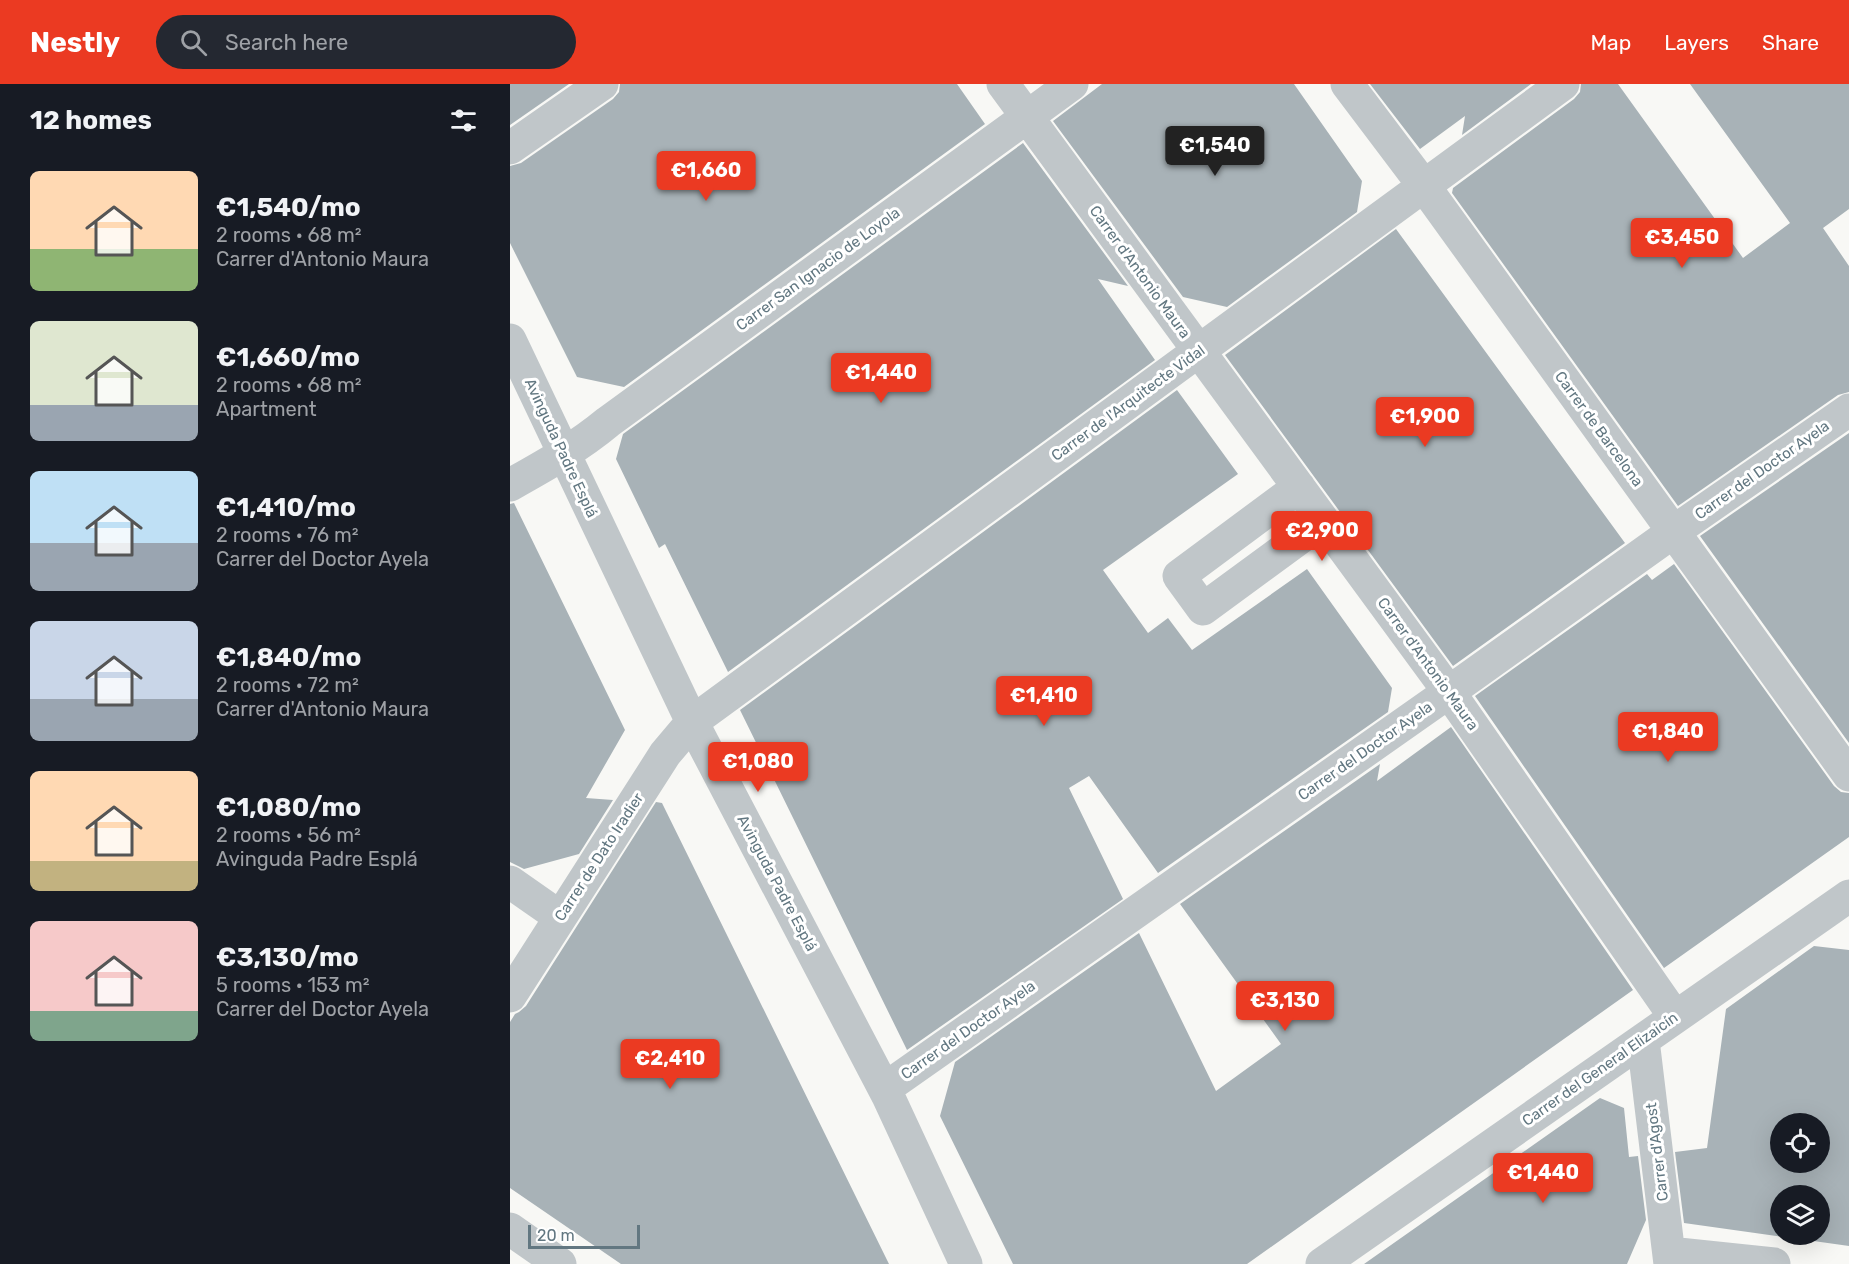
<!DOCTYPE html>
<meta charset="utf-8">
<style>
body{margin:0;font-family:Rubik,sans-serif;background:#242831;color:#f1f3f6;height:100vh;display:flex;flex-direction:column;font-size:22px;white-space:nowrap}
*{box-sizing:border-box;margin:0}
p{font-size:20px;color:#9ea1a6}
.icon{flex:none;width:33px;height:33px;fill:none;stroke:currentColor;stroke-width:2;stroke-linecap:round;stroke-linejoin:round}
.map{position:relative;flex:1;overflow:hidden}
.drawer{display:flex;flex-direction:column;background:#171b24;width:510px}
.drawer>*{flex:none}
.tools{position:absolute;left:1260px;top:1029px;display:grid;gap:12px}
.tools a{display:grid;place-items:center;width:60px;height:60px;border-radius:50%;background:#171b24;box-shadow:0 6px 24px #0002;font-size:30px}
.scale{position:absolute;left:18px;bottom:15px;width:112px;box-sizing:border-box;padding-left:6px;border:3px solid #627781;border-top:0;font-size:16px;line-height:21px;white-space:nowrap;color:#627781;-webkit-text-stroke:4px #fff;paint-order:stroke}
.price{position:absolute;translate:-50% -51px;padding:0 14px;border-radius:6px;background:#eb3a22;color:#fff;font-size:20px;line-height:39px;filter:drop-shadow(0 2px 3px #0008)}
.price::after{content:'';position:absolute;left:50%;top:36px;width:18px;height:14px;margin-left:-9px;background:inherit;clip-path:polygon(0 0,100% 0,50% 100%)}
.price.on{background:#222;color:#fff}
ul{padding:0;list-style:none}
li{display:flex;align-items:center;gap:18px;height:150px;padding:0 30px}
li span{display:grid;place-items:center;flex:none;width:168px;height:120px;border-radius:9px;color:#555}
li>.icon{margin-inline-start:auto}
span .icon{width:72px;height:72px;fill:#fffc;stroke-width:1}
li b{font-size:26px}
h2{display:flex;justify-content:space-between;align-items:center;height:72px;padding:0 30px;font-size:26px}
header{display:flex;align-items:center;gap:36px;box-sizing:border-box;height:84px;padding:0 30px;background:#eb3a22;color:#fff}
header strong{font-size:28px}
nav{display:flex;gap:33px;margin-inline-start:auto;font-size:21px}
.search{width:420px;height:54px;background:#242831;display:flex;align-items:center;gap:15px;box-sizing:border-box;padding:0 21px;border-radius:33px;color:#9ea1a6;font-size:22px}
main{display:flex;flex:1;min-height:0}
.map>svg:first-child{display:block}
.building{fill:#a8b2b7;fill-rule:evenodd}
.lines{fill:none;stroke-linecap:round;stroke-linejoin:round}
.minor{stroke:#c0c6c9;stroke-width:33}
.labels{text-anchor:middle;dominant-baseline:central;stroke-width:6;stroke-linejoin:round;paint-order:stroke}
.street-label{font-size:15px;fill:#627781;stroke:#fff}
</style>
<header>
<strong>Nestly</strong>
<div class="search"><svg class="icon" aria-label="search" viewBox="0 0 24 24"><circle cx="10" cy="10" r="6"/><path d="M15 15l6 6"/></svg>Search here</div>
<nav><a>Map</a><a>Layers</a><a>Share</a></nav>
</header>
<main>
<section class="drawer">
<h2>12 homes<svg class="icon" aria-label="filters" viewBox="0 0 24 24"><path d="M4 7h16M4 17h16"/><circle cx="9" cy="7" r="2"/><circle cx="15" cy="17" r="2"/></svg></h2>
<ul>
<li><span style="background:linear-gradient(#ffd9b3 65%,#8fb573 0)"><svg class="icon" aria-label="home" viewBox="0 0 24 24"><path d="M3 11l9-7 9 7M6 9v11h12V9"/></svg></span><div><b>€1,540/mo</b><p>2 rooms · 68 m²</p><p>Carrer d'Antonio Maura</p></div></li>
<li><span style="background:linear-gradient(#dfe7d0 70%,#9aa5b1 0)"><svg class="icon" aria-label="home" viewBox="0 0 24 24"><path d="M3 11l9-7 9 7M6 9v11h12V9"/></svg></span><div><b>€1,660/mo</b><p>2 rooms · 68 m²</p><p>Apartment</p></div></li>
<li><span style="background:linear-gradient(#bfe0f5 60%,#9aa5b1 0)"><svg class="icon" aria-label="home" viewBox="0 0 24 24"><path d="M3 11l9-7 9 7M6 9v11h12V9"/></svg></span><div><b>€1,410/mo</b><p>2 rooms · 76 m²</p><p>Carrer del Doctor Ayela</p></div></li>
<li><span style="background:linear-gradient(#c9d6e8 65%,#9aa5b1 0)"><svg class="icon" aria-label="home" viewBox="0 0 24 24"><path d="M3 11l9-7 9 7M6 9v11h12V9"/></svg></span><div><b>€1,840/mo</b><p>2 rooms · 72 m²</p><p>Carrer d'Antonio Maura</p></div></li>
<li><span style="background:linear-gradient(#ffd9b3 75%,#c2b280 0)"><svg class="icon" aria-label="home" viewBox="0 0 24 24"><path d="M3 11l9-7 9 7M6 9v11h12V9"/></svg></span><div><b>€1,080/mo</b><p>2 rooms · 56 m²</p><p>Avinguda Padre Esplá</p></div></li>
<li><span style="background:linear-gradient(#f6c9c9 75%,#7fa58c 0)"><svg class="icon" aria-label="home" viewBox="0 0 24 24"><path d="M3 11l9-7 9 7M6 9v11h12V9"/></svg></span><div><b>€3,130/mo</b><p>5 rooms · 153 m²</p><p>Carrer del Doctor Ayela</p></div></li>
</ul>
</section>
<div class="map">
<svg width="1339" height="1180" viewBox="0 0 1339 1180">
<rect width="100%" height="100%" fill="#f8f8f5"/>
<path class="building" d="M0,0H59L0,41Z
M110,0H447L475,40L114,303L67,293L0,159V82L11,79L103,15L109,8Z
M592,0H784L852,97L847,128L717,223L673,213L543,37Z
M860,0H1021L952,51L955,32L910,65Z
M1071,0H1108L1233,174L1280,139L1180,0H1339V125L1313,144L1339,182V308L1328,311L1168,422L942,109L943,104L1064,15L1070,8Z
M513,59L618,202L588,195L645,276L218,588L155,460L149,464L106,375L113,350Z
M886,145L1115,459L943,582L715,271Z
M667,306L728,390L593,486L638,549L658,534L682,566L797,485L882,604L878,628L648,789L579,692L559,704L613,815L397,966L230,626Z
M1339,349V659L1190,452Z
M4,419L115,646L76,714L103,716L69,770L14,785L0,778V420Z
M1164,480L1324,702L1331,708L1339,709V753L1154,884L965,612L1137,490L1142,496Z
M941,643L1123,906L737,1180H503L430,1032L445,978L629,849L706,1007L771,960L670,820L870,680L867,697Z
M146,718L152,719L379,1180H111L0,1104V938L5,930L9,928L16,922Z
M1304,862L1339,866V1162L1174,1139L1165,1068L1197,1064L1216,925ZM1270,1040H1310V1078H1270ZM1270,1112H1310V1150H1270Z
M1090,1014L1114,1024L1119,1073L1128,1072L1136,1136L1117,1180H854Z"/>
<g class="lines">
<path class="minor" d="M493,0L939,608L1165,933
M837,0L914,102L1339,691
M0,64L92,0
M0,256L182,638L378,1012L456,1180
M0,401C34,382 68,363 98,338L562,0
M789,403L669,492L693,525L813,437
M0,798L50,833
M0,912L155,670L182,638L1053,0
M1133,956L1160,1180
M378,1012L380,1001L939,608L1163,448L1339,326
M0,1145L50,1180
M1159,1169L1264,1180
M812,1180L1339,812"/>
</g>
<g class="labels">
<g class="street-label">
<text transform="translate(308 185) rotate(-36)">Carrer San Ignacio de Loyola</text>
<text transform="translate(630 188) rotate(54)">Carrer d'Antonio Maura</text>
<text transform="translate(618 319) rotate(-36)">Carrer de l'Arquitecte Vidal</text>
<text transform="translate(1089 345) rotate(54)">Carrer de Barcelona</text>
<text transform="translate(51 364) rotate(65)">Avinguda Padre Esplá</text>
<text transform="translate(1252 386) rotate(-35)">Carrer del Doctor Ayela</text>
<text transform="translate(918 580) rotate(54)">Carrer d'Antonio Maura</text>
<text transform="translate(855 667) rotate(-35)">Carrer del Doctor Ayela</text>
<text transform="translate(89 773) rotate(-57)">Carrer de Dato Iradier</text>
<text transform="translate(267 799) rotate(62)">Avinguda Padre Esplá</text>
<text transform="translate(458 946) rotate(-35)">Carrer del Doctor Ayela</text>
<text transform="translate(1090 985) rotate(-35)">Carrer del General Elizaicín</text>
<text transform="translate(1147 1068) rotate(-97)">Carrer d'Agost</text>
</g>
</g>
</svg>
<div class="tools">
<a><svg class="icon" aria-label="locate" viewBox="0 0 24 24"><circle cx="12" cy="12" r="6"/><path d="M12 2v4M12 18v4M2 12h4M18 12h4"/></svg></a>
<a><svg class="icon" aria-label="layers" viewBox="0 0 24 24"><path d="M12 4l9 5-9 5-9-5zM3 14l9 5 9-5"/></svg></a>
</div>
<div class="scale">20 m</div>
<b class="price on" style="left:705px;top:93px">€1,540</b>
<b class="price" style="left:196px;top:118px">€1,660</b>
<b class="price" style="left:1172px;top:185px">€3,450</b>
<b class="price" style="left:371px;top:320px">€1,440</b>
<b class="price" style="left:915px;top:364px">€1,900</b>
<b class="price" style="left:812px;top:478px">€2,900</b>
<b class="price" style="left:534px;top:643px">€1,410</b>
<b class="price" style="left:1158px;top:679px">€1,840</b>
<b class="price" style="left:248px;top:709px">€1,080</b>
<b class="price" style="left:775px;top:948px">€3,130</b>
<b class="price" style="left:160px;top:1006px">€2,410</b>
<b class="price" style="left:1033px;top:1120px">€1,440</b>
</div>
</main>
